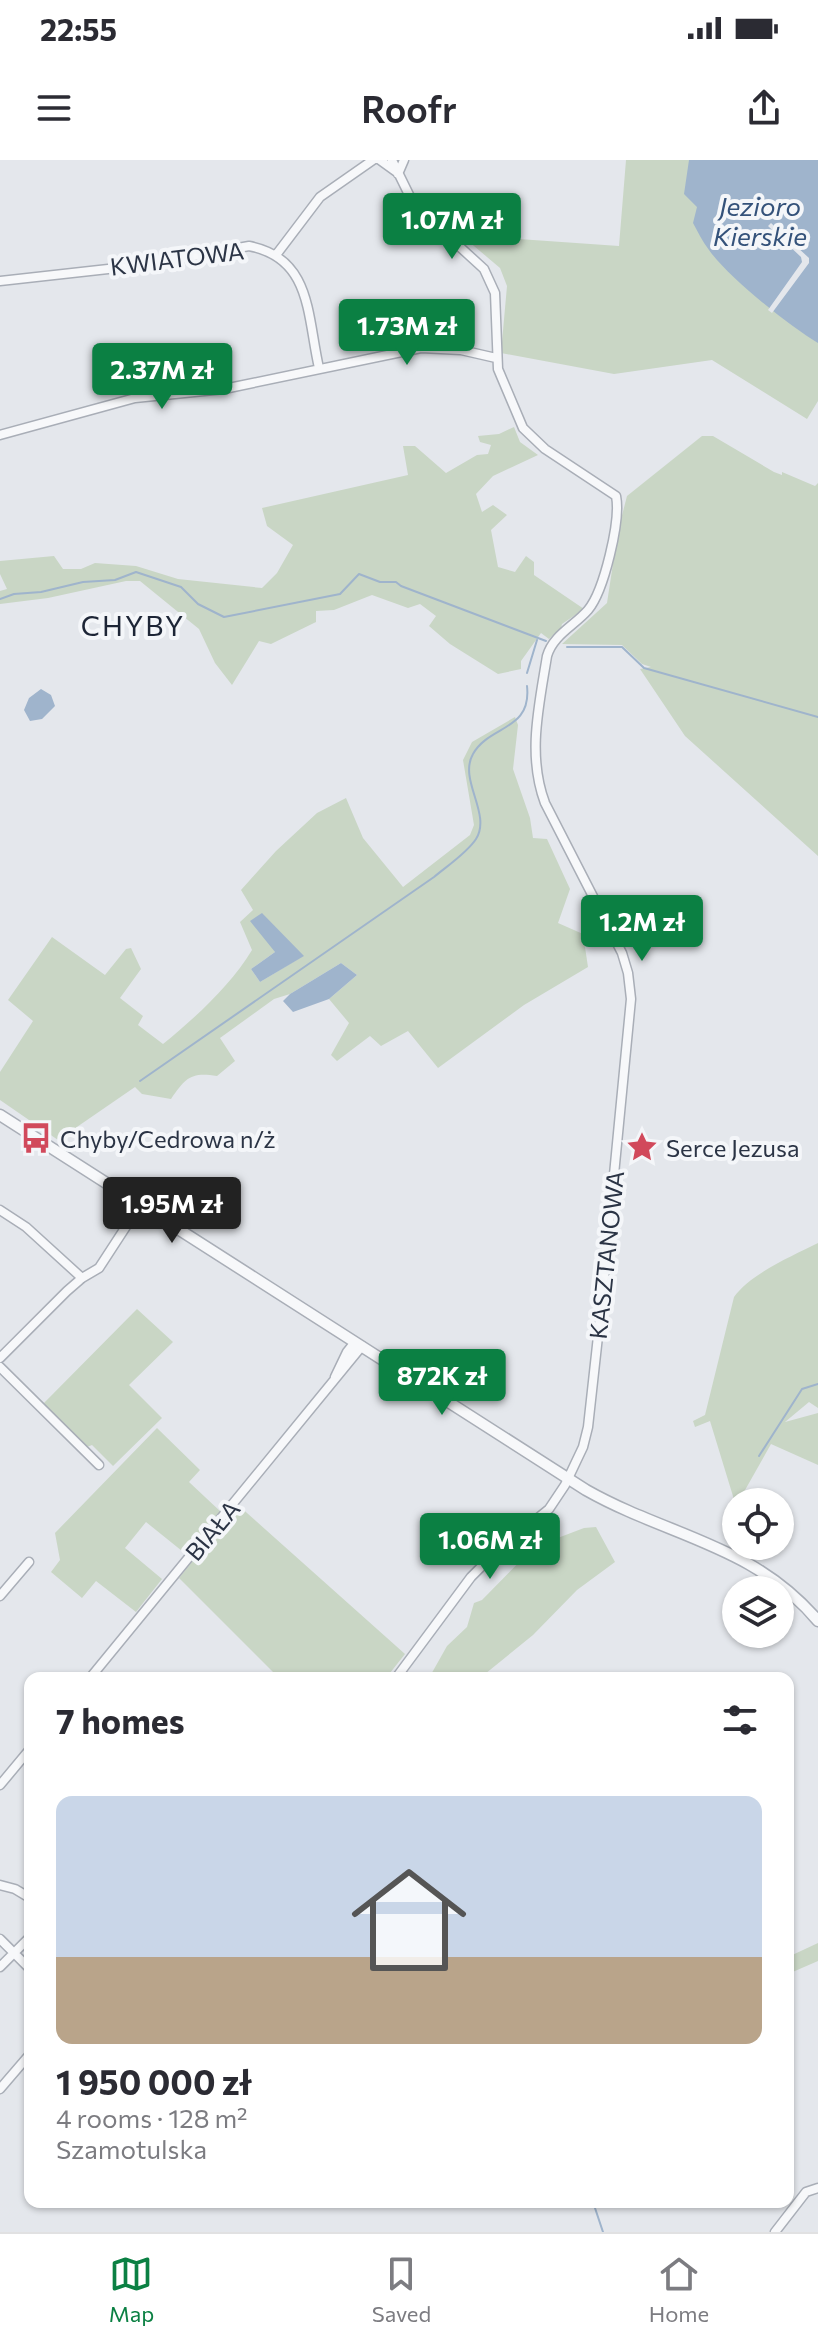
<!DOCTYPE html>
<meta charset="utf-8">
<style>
body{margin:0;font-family:Commissioner,sans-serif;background:#f2f2f3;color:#2b2b33;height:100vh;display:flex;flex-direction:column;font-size:30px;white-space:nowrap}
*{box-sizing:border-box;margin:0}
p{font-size:26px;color:#7c7c81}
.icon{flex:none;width:44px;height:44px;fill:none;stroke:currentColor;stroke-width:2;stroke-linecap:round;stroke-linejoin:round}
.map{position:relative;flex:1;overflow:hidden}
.panel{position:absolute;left:24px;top:1512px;width:770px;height:536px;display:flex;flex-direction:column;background:#fff;border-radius:16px;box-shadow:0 2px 6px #0004}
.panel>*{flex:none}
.fabs{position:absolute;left:722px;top:1328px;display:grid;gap:16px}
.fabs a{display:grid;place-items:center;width:72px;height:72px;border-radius:50%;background:#fff;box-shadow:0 2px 6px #0004;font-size:40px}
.price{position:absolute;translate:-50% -68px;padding:0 18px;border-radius:8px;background:#0b8043;color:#fff;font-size:26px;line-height:52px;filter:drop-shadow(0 2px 4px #0008)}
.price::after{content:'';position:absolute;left:50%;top:48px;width:24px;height:18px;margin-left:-12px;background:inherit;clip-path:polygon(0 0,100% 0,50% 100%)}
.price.active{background:#222;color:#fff}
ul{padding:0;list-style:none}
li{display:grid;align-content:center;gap:16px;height:424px;padding:0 32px}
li+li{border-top:2px solid #e1e1e2}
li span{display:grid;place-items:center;height:248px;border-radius:16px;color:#555}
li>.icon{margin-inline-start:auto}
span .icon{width:144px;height:144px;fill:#fffc;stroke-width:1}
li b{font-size:34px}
h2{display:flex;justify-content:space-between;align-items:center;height:96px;padding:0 32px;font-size:34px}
.status{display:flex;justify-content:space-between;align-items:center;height:56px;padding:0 40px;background:#fff;direction:ltr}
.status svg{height:22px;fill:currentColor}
header{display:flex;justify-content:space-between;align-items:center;height:104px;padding:0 32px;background:#fff;font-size:36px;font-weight:600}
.menu{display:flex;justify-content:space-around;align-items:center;height:112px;border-top:2px solid #e1e1e2;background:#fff;font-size:22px;color:#7c7c81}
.menu a{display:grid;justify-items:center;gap:4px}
.menu .active{color:#0b8043}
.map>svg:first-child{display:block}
.green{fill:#c9d6c5;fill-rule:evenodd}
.water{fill:#9fb4cc}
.pier{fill:#e4e7ec}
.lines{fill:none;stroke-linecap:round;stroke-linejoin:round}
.stream{stroke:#9fb4cc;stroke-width:2}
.minor-casing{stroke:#a9aeb7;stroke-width:11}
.tertiary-casing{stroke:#a9aeb7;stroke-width:13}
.minor{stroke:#f7f8fa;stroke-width:8}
.tertiary{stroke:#f7f8fa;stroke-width:10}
.labels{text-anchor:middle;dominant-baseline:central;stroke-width:8;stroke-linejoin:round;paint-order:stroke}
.street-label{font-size:24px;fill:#2b3445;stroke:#f4f6f9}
.poi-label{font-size:24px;fill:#2b3445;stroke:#f4f6f9;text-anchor:start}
.water-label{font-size:26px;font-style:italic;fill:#34527a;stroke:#f4f6f9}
.quarter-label{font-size:28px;letter-spacing:2px;fill:#1d2536;stroke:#f4f6f9}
</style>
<div class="status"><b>22:55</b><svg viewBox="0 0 49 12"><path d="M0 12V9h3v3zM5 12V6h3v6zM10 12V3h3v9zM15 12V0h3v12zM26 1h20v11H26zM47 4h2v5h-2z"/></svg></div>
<header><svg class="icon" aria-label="menu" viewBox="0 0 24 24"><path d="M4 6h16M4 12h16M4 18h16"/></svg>Roofr<svg class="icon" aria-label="share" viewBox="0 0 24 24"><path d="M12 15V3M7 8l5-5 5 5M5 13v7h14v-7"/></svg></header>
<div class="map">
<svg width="818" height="2072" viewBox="0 0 818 2072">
<rect width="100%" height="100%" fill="#e4e7ec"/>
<path class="green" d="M626,0H713L818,164V241L807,259L712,200L614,214L501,193L507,126L500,108L461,75L619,86Z
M514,267L520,282L538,295L493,316L476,334L482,352L493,345L507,355L491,370L498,407L515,412L526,396L534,402V415L584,449L562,464L561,468L549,479L541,473L521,501V509L498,514L450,484L429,466L436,456L420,444L408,448L372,435L334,450L316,451V462L271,484L259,481L232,525L215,503L199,469L140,421H126L48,438L0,444V431L7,429L0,414V401L54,396L63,409H81L95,403L136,406L178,419L262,428L277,413L293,385L267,366L262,348L408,315L403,286H415L446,313L477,295L488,294L491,285L480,282L478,276L499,274Z
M702,276H713L774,312L782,315V312L815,326L818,323V696L685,576L640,509L651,507L642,504L622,485L562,484L607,443L618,371L627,336Z
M515,557L518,565L513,609L530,658L533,678L547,679L570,729L558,763L583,774L588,807L524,845L438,908L408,871L381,886L370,876L337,901L331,895L349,863L329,839L357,815L341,803L290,834L274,839L220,878L235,901L217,916C190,912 186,918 171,939L142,934L135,927L58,980L0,940V912L33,861L8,840L52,777L105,815L126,789L131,788L141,809L120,838L143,856L138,865L163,884C195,858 231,825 252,790L240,762L253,750L241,730L276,691L317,653L346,638L363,678L403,727L470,675L474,665L463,600L472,582ZM262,754L303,796L260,822L251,809L275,792Z
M818,1083V1248L809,1242L785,1262L818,1253V1305L771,1284L736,1346L710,1261L695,1267L693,1261L705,1255L734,1137C750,1114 792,1096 818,1083Z
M137,1149L173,1182L129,1225L162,1258L113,1306L92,1285L87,1287L42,1245Z
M157,1268L200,1310L189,1322L221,1352L187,1395L146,1362L125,1388L162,1419L136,1452L96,1421L82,1438L51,1412L60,1400L55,1373Z
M238,1345L405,1494L386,1518H279L179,1418Z
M596,1367L615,1402L577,1430L533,1475L480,1518H429L447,1486L467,1467L474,1443L482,1440L534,1387L584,1368Z
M818,1783V1801L788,1814V1797Z"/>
<path class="water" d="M689,0H818V183C789,166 728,117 709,90C702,81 698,72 693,63L697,47L684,34Z
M41,529L51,535L55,546L42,559L30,561L24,550L29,538Z
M262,753L304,796L260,822L251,809L275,792L250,761Z
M341,803L357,815L329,839L293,852L283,841L290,834Z"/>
<path class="pier" d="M771,63L809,98V103L772,153L768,150L802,102L801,97L768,66Z"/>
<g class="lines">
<path class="stream" d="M0,439L14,434L41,432L83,422L115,420L136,412L181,427L198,444L224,457L340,434L359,414L380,422H396L401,426L546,481
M567,487H622L644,508L818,557
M527,513L537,480
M140,921L434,717C447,706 467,693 476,679C492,654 458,620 473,594C489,565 532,571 527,526
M759,1296L802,1229L818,1224
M593,2042L603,2072"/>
<defs>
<path id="minor" d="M380,0L398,13
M392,0L414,45L484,109L495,133L498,209L523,268L545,289L616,336C621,360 604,431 588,450C574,466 553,475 547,496C539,546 527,595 545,643L622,793L628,813L631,839L601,1149L588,1267L583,1287L565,1325L549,1349L496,1392L471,1417L396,1518
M398,14L404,0
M276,95L320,37L373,0
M0,121L144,105L249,86C312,98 307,156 319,208
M0,275L135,238L224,229L421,188L461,190L496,198
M0,1050L26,1067L82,1118
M0,1198L67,1131L82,1118L99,1108L140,1045
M0,1207L99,1305
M335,1217L347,1192L355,1182
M0,1436L29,1402
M90,1518L362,1186
M0,1625L30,1589
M0,1725L15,1729L30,1738
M0,1779L30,1809
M0,1807L30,1777
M0,1929L30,1894
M775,2072L806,2032L818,2028"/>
<path id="tertiary" d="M0,955L586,1330C669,1377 753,1384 818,1461"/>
</defs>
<use href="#minor" class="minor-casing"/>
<use href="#tertiary" class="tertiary-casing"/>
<use href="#minor" class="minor"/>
<use href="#tertiary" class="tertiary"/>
</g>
<defs>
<symbol id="bus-bare" viewBox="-9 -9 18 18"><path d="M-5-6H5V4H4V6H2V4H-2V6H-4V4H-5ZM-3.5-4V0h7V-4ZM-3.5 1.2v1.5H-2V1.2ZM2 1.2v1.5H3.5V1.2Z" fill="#d1495b" stroke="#f4f6f9" stroke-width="2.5" paint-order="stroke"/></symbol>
<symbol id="sight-bare" viewBox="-9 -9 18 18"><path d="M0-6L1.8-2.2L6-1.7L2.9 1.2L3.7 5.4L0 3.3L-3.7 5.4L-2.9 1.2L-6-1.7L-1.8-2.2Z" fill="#d1495b" stroke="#f4f6f9" stroke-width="2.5" paint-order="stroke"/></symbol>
</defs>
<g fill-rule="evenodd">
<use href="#bus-bare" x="14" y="956" width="44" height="44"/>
<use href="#sight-bare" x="620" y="965" width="44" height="44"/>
</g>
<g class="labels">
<g class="street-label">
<text transform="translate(177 98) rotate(-7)">KWIATOWA</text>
<text transform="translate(606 1095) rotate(-84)">KASZTANOWA</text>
<text transform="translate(212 1370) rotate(-50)">BIAŁA</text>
</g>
<g class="poi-label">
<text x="60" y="978">Chyby/Cedrowa n/ż</text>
<text x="666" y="987">Serce Jezusa</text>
</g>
<g class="water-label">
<text x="760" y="45">Jezioro<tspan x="760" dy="30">Kierskie</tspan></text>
</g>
<g class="quarter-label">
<text x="133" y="465">CHYBY</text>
</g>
</g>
</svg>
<div class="fabs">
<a><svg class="icon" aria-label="locate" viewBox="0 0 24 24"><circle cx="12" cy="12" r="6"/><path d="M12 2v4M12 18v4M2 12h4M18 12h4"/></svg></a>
<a><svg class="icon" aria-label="layers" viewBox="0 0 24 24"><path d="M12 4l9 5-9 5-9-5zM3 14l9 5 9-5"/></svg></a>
</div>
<b class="price" style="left:452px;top:101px">1.07M zł</b>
<b class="price" style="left:407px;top:207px">1.73M zł</b>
<b class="price" style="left:162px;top:251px">2.37M zł</b>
<b class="price" style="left:642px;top:803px">1.2M zł</b>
<b class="price active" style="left:172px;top:1085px">1.95M zł</b>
<b class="price" style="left:442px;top:1257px">872K zł</b>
<b class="price" style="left:490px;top:1421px">1.06M zł</b>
<section class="panel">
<h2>7 homes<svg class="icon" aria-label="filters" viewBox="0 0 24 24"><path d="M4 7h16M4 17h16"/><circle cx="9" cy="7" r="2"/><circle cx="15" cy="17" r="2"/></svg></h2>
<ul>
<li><span style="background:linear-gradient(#c9d6e8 65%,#b9a48a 0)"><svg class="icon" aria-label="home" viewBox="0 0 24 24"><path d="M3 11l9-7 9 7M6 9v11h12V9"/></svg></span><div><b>1 950 000 zł</b><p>4 rooms · 128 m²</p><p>Szamotulska</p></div></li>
</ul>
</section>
</div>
<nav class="menu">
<a class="active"><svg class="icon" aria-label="map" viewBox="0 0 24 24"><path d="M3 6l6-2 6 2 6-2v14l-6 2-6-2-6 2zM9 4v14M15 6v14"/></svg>Map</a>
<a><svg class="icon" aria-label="saved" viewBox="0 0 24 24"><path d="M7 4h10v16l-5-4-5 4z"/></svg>Saved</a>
<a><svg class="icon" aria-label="home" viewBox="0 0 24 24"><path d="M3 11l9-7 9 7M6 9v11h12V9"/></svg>Home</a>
</nav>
